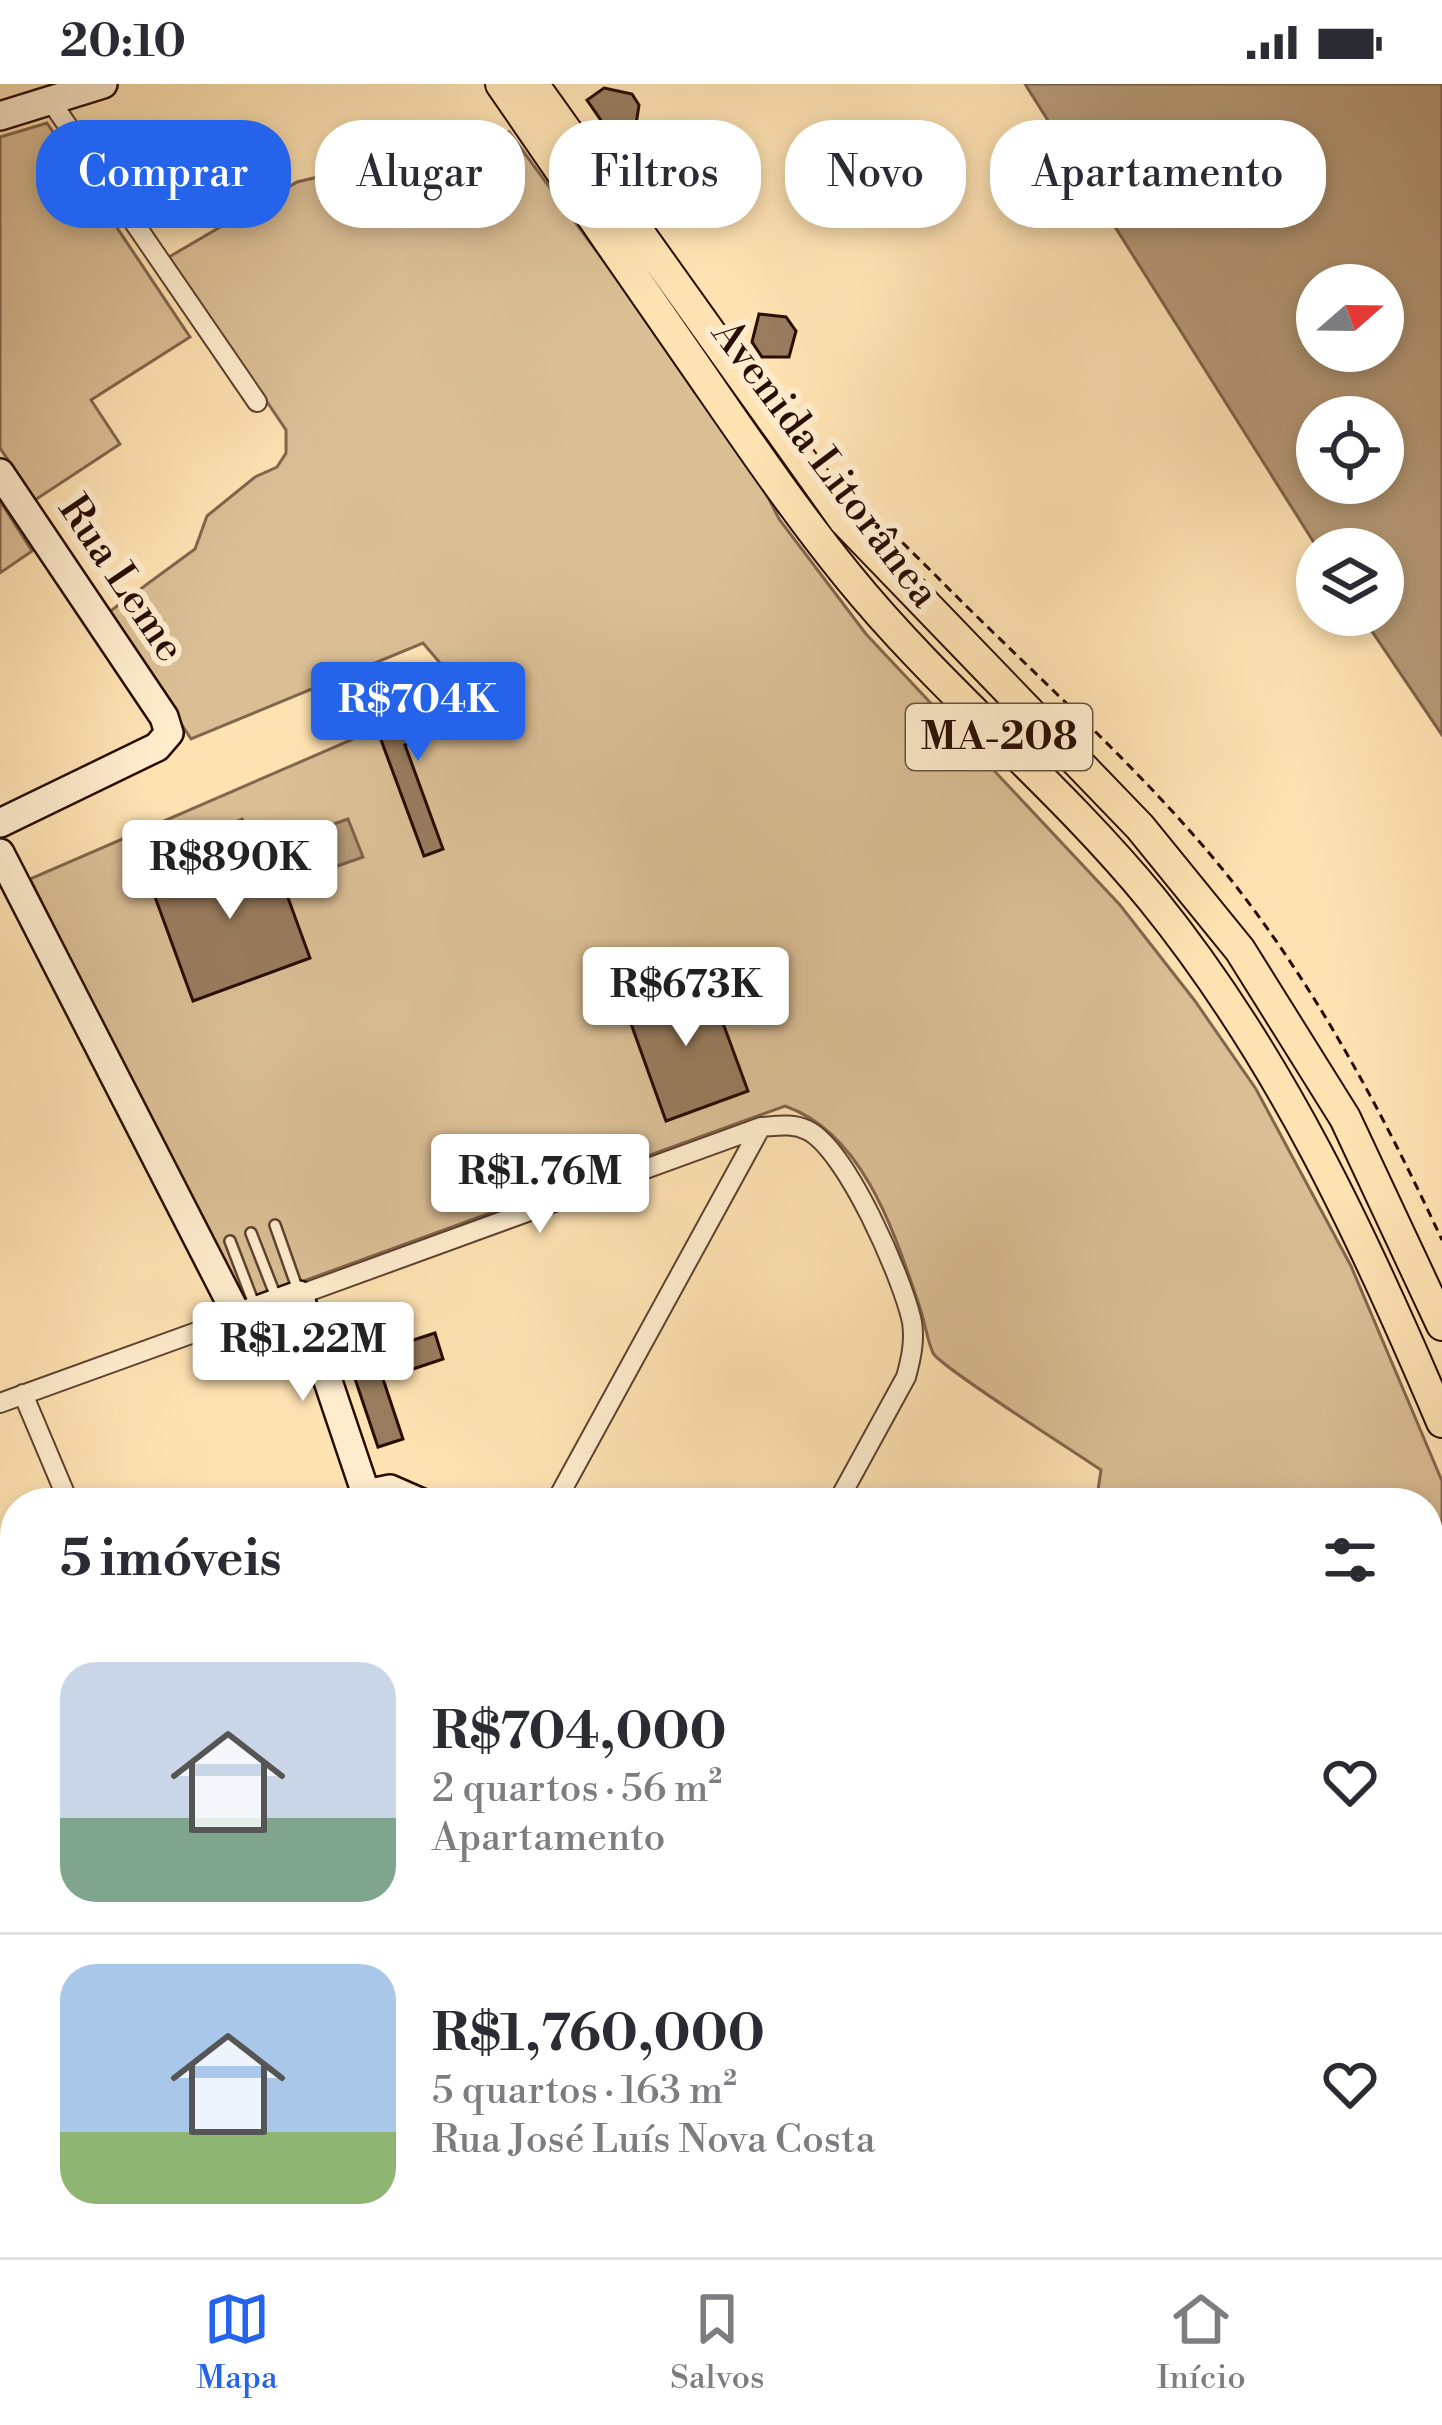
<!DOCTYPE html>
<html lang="pt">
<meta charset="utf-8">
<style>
body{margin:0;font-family:"Libre Bodoni",serif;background:#f7f7f7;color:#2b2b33;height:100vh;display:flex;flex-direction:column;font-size:45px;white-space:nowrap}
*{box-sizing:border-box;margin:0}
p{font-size:39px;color:#7c7c81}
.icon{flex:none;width:66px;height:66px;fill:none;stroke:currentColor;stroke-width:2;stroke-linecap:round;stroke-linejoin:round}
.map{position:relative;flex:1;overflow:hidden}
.drawer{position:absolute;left:0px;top:1404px;width:1443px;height:771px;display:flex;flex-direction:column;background:#fff;border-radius:48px 48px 0 0;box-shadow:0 6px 18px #0003}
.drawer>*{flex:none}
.top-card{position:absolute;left:36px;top:36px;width:1371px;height:108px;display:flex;gap:24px}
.needle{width:78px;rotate:70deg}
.controls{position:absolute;left:1296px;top:180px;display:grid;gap:24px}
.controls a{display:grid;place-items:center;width:108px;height:108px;border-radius:50%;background:#fff;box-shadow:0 6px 18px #0003;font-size:60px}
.price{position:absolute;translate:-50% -102px;padding:0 27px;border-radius:12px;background:#fff;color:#222;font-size:39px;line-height:78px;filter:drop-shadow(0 3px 6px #0008)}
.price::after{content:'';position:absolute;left:50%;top:72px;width:36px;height:27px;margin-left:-18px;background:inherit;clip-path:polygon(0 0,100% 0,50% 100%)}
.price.active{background:#2563eb;color:#fff}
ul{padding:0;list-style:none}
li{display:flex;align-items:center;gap:36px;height:300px;padding:0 60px}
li+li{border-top:3px solid #e1e1e2}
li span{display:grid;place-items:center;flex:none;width:336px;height:240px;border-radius:36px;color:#555}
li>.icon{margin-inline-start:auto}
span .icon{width:144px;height:144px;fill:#fffc;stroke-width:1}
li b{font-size:51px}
h2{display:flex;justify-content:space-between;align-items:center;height:144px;padding:0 60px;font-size:51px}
.tag{padding:0 42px;border-radius:48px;background:#fff;box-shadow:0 6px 18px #0003;font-size:42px;line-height:108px}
.tag.active{background:#2563eb;color:#fff}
.status{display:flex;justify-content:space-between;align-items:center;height:84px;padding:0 60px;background:#fff;direction:ltr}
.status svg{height:33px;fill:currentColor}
.dock{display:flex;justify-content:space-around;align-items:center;height:168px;border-top:3px solid #e1e1e2;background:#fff;font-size:33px;color:#7c7c81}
.dock a{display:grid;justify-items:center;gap:6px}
.dock .active{color:#2563eb}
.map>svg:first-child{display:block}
.green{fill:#dabe94;stroke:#82664c;stroke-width:3}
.water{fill:#b69a77;stroke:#7e6249;stroke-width:3;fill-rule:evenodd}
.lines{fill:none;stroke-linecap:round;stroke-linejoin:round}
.stream{stroke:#7e6249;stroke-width:6}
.building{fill:#987c5e;stroke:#290d04;stroke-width:3}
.lane-casing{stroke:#5e4230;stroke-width:14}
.street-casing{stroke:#5e4230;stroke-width:22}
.secondary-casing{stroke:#290d04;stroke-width:32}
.primary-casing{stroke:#290d04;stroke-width:34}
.path{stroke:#290d04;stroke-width:3;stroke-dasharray:9 6;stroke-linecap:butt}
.lane{stroke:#feeccd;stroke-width:9}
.street{stroke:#feeccd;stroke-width:18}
.secondary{stroke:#feeccd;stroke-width:27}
.primary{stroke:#fee2b2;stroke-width:30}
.labels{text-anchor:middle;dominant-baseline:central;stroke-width:12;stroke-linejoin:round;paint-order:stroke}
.shield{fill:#feeccd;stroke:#695040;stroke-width:3}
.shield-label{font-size:39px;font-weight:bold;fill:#290d04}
.street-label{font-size:42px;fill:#290d04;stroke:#feeccd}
</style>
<div class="status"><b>20:10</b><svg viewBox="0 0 49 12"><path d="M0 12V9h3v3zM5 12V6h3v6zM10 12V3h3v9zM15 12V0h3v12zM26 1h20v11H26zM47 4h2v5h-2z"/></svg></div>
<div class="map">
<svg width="1442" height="2173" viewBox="0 0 1442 2173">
<rect width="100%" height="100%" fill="#fee2b2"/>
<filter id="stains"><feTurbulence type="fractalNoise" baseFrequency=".00167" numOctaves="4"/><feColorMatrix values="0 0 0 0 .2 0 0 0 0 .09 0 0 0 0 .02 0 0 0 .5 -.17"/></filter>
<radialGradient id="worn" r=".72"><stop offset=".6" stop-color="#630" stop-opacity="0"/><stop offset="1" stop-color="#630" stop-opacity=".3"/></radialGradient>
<path class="green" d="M47,39L190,253L91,316L120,360L35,416L0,364V53Z
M509,48L749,375L779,435L866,550L1120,821L1195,917L1256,1005L1351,1182L1442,1397V1462L1428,1475V1419H1096L1101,1386C1078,1370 939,1282 933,1269C927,1256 925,1238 920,1224C895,1151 865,1050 785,1022L243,1219L30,795L464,607L423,559L191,655L109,528L195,465L207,432L255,393L277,383L286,369V346L169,173L297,98Z
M0,417L32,467L0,489Z
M15,1508V1626L0,1633V1513Z
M1442,1578V1823L1428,1820V1585Z
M1428,1931L1438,1940L1442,1937V2173H1326L1315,2160H1428Z"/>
<path class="water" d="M1025,0H1442V651L1361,531H1383V465H1318ZM1383,201V267H1317V201ZM1383,333V399H1317V333Z
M242,735L255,756L244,760L245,766L176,789L182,773L168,766L169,762C193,760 220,745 242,735Z
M348,735L363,773L303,794L289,756Z"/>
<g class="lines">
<path class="stream" d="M0,1583L15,1573
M1428,1790L1442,1788"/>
</g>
<path class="building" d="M604,4L632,10L639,21L635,47L616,58L587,16Z
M759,230L786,233L796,247L789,273H762L752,258Z
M457,615L465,639L405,661L443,765L424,772L377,645Z
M268,759L310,874L193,917L151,802Z
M706,893L748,1007L666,1037L625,923Z
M435,1249L443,1275L383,1295L403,1355L378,1363L349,1277Z"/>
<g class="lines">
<defs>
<path id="lane" d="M275,1141L299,1209
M251,1149L276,1213
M230,1157L256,1225"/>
<path id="street" d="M50,16L257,318
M299,1211L761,1043C777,1042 792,1039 807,1046C846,1064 903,1195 912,1238C915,1257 911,1275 906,1293L837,1419
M23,1310L69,1419
M0,1319L238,1233
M555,1419L761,1043
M0,1915L15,1908
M694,2160L701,2173
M734,2160L740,2173
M991,2160L997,2173
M227,2173V2160
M470,2173L471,2160"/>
<path id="secondary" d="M0,32L103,0
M0,389L164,633L169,649L157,663L0,739
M0,769L238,1233L299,1211L366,1410
M366,1410L390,1405L422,1419
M1428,1496L1442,1486
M0,1648L15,1639
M601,2173L631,2160"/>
<path id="primary" d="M501,0C564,92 628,185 692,277C742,349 791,422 847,491C940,606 1058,700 1152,815C1280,973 1363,1152 1442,1338
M533,0L844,436L1140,743L1240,866L1345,1034L1442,1241"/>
</defs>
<use href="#lane" class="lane-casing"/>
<use href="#street" class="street-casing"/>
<use href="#secondary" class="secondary-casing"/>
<use href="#primary" class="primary-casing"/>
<path class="path" d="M852,403C880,439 915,470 946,502C1027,583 1114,661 1190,747C1297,867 1375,1012 1442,1156
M1428,1816H1442"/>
<use href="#lane" class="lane"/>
<use href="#street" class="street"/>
<use href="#secondary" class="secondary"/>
<use href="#primary" class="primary"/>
</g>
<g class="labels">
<rect class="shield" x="906" y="620" width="186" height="66" rx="9"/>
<g class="shield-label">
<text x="999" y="653">MA-208</text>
</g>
<g class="street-label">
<text transform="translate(825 380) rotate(53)">Avenida Litorânea</text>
<text transform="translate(121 495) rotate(56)">Rua Leme</text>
</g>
</g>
<rect width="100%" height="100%" filter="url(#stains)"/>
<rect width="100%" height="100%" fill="url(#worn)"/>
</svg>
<div class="controls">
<a><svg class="needle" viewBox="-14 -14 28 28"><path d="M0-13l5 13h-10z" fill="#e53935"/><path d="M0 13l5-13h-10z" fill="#7c7c81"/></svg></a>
<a><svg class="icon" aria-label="locate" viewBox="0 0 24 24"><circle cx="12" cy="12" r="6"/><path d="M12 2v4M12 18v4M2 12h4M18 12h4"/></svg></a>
<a><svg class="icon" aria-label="layers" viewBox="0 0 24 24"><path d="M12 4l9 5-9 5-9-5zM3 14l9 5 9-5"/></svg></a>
</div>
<b class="price active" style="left:418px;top:680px">R$704K</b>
<b class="price" style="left:230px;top:838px">R$890K</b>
<b class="price" style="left:686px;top:965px">R$673K</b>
<b class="price" style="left:540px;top:1152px">R$1.76M</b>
<b class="price" style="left:303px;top:1320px">R$1.22M</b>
<div class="top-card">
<a class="tag active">Comprar</a>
<a class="tag">Alugar</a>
<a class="tag">Filtros</a>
<a class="tag">Novo</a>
<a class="tag">Apartamento</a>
</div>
<section class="drawer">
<h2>5 imóveis<svg class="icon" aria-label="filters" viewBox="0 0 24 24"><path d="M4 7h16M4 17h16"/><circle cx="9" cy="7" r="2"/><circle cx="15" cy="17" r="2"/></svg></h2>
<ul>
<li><span style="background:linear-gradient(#c9d6e8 65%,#7fa58c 0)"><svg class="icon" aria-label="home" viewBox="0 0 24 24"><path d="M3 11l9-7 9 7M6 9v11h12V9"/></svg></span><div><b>R$704,000</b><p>2 quartos · 56 m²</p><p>Apartamento</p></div><svg class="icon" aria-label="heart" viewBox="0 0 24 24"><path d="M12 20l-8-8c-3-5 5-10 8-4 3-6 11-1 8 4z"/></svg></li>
<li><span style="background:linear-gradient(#a9c7e8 70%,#8fb573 0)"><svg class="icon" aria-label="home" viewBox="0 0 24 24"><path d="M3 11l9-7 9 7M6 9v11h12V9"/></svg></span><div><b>R$1,760,000</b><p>5 quartos · 163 m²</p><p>Rua José Luís Nova Costa</p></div><svg class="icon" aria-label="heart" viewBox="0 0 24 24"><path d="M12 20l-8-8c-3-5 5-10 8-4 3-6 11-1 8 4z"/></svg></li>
</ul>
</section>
</div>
<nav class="dock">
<a class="active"><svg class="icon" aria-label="map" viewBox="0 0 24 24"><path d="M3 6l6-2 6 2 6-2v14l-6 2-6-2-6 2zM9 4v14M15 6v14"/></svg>Mapa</a>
<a><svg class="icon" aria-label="saved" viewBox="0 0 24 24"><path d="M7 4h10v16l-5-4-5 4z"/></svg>Salvos</a>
<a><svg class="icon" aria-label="home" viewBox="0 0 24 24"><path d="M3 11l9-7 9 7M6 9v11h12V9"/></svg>Início</a>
</nav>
